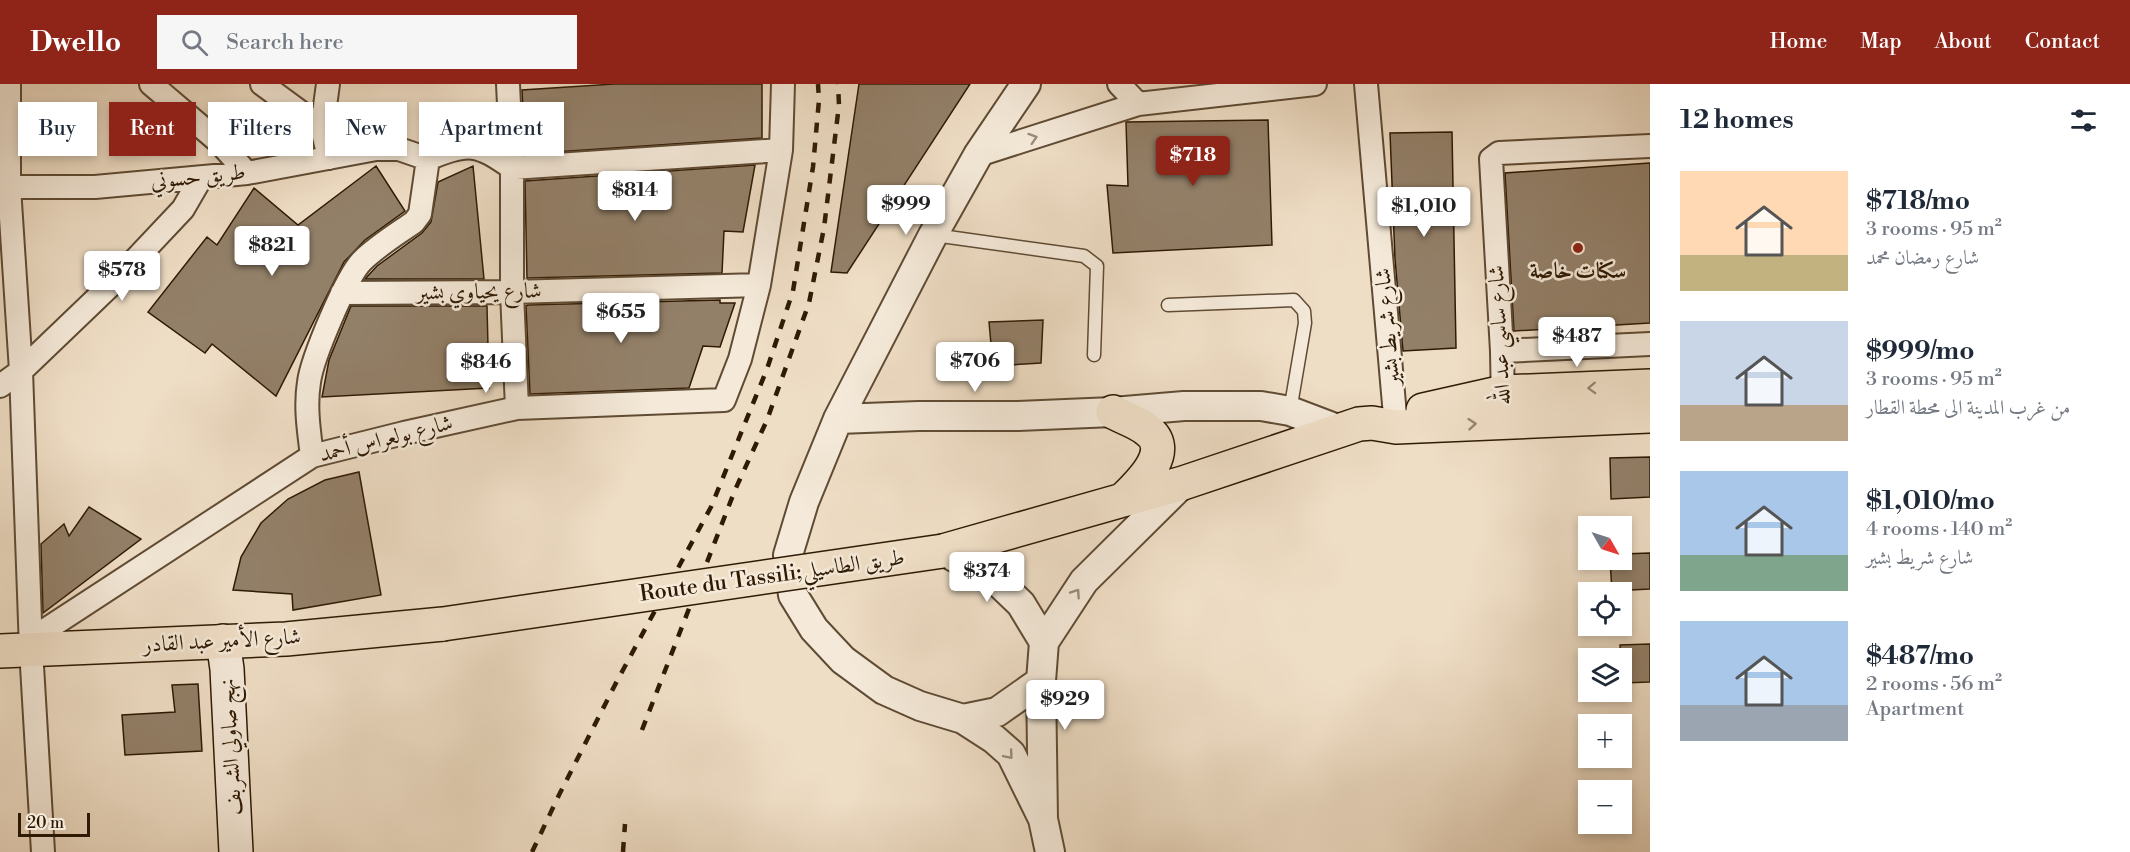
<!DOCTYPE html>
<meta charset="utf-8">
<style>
body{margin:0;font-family:"Libre Bodoni",Amiri,serif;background:#f6f6f7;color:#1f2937;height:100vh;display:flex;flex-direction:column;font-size:22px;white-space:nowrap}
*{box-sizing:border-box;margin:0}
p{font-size:20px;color:#747a83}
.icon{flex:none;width:33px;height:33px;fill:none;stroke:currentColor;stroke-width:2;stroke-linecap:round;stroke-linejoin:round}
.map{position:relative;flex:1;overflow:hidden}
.details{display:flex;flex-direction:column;background:#fff;width:480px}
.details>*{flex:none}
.top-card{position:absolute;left:18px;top:18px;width:570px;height:54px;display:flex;gap:12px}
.needle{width:39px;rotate:129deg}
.fabs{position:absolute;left:1578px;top:432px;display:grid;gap:12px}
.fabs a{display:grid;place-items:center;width:54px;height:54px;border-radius:0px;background:#fff;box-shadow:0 3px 9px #0003;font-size:30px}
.scale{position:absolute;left:18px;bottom:15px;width:72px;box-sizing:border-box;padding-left:6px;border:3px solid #2f1a04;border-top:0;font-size:16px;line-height:21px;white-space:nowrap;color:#2f1a04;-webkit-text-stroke:4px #f5eada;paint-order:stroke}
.price{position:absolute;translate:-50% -51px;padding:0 14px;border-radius:6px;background:#fff;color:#222;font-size:20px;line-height:39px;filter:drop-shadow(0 2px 3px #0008)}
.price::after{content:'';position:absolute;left:50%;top:36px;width:18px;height:14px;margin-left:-9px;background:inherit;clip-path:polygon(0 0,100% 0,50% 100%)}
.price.current{background:#8f2418;color:#fff}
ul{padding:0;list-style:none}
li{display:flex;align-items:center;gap:18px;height:150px;padding:0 30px}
li span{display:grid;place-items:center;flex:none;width:168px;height:120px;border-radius:0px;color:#555}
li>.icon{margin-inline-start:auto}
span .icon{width:72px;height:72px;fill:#fffc;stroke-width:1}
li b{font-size:26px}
h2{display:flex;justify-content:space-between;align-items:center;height:72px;padding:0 30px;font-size:26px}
.chip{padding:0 21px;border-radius:0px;background:#fff;box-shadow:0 3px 9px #0003;font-size:21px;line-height:54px}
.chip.current{background:#8f2418;color:#fff}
header{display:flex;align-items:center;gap:36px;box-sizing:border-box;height:84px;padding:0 30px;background:#8f2418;color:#fff}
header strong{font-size:28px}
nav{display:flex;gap:33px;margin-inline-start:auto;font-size:21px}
.search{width:420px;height:54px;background:#f6f6f7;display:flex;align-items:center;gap:15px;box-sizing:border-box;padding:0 21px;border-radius:0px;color:#747a83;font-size:22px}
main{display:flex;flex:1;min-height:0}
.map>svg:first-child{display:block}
.building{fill:#938069;stroke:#2f1a04;stroke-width:1.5}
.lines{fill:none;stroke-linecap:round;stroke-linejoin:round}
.service-casing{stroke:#5f4b34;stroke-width:15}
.minor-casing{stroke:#5f4b34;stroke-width:26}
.tertiary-casing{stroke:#5f4b34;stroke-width:32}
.secondary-casing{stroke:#2f1a04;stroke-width:36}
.primary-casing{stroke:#2f1a04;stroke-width:36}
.service{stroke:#f5eada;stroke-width:12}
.minor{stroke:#f5eada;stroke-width:22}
.tertiary{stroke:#f5eada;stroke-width:28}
.secondary{stroke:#f5eada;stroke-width:33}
.primary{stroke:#efdec6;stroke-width:33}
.rail{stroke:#2f1a04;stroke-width:4.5;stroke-dasharray:10 10;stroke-linecap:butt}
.primary-bridge-casing{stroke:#2f1a04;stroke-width:36;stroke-linecap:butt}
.primary-bridge{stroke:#efdec6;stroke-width:33}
.oneway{stroke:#9c8c7a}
.oneway2{stroke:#99866f}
.poi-dot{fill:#8f2418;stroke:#f5eada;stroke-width:2}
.labels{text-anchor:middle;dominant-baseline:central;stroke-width:5;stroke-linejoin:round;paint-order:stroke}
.street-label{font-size:22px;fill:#2f1a04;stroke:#f5eada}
.poi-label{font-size:22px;font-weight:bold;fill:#2f1a04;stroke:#f5eada}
</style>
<header>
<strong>Dwello</strong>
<div class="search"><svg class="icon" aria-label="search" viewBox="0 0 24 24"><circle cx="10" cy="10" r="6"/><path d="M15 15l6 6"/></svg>Search here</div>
<nav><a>Home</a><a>Map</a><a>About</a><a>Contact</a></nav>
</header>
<main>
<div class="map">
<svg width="1650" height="768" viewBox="0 0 1650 768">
<rect width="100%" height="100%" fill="#efdec6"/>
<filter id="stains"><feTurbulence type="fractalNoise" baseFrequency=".00333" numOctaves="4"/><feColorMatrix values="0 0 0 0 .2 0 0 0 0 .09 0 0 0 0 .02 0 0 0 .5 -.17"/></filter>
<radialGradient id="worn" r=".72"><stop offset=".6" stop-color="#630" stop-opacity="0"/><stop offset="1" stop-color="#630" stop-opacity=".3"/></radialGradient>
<path class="building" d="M614,0H762V54L525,70L522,6Z
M859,0H970L847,189L831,188Z
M1268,36L1272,161L1113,169L1107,101L1128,102L1126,38Z
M1452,48L1456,264L1403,267L1395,175L1390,49Z
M1650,79V239L1514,247L1505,89Z
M755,81L743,148L724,147L722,189L527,194L525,97Z
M376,82L405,127L365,156L344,178L276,312L212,260L205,269L148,228L207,153L217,161L254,104L298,141Z
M473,82L484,195H365L377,182L422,149L431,138L438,98Z
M720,216V219H735L720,263L703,262L689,304L530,310L526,222L528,221Z
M351,222H487L489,304L322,313L329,276Z
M1043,236L1041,279L993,282L989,238Z
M1650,373V413L1611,415L1610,374Z
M359,388L381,511L293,526L292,510L233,506L241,473L261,439L288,415L325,396Z
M89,423L141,455L43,529L41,460L64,440L69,452Z
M1650,469V505L1612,507L1610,476H1622V470Z
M1650,560V598L1622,599L1620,561Z
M198,600L202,667L125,671L122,631L175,628L172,601Z"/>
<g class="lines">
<defs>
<path id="service" d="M934,151L1084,172L1097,182L1094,271
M1168,221L1294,216L1304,227L1305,239L1290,327"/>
<path id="minor" d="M9,0V103L21,287L31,565L43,768
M151,0L219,58L247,89
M262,0L322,44
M328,0L322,44L329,74
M508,0L512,84V208L517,324
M1119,0L1138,20
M1366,0L1396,343
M978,71L1138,20L1315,0
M428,75C469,57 478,60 512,84L781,66
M0,103H95L247,89L376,65H399L428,75
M342,209L512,208L759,201
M1502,267L1650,260
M0,302L21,287L117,195L183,125L201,94
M1503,320L1502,267L1491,75L1499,69L1650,62
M312,372C309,348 305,323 309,298C312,275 346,193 362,177C377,162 397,150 414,138L420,130L428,75
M30,556L312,372L404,349L517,324L724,316L740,275L759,201L781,66L783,0"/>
<path id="tertiary" d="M1026,0L978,71L933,151L838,335L804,418L788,471L793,511L814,545L843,576L884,606L920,622L963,635L994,655L1011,670L1043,735
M838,335L919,332H1018L1113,328L1184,322H1261L1290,327L1340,346
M943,467L995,495L1021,520L1044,558
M963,635L997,628L1041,597
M1050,768L1043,735L1041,597L1044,558L1084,497L1183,399"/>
<path id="secondary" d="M223,557L227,585L236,768"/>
<path id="primary" d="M1423,326L1503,308L1650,302
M1113,328C1124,334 1138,338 1147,346C1176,367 1138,401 1123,416
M943,467L1183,399L1359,340L1372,339L1396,343L1650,332
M0,567L286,555L443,540"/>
</defs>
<use href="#service" class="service-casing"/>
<use href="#minor" class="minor-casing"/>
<use href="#tertiary" class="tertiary-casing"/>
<use href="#secondary" class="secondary-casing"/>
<use href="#primary" class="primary-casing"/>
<use href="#service" class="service"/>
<use href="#minor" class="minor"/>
<use href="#tertiary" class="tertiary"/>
<use href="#secondary" class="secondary"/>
<use href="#primary" class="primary"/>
<path class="rail" d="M642,646L735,406L767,336L809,219L824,144L839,21L838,0
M532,768L559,711L617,597L711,423L767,285L793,207L813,83L819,16L818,0
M623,768L625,740"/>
<defs>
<path id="primary-bridge" d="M443,540L943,467"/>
</defs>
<use href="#primary-bridge" class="primary-bridge-casing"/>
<use href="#primary-bridge" class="primary-bridge"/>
</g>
<defs><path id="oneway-chevron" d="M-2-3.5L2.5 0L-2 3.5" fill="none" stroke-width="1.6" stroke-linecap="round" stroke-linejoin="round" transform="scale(1.5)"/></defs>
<g class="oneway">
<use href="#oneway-chevron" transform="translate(1033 54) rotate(-18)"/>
<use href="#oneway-chevron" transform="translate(1076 509) rotate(-56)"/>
<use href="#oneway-chevron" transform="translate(1009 671) rotate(50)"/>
</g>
<g class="oneway2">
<use href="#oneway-chevron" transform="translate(1592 304) rotate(178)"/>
<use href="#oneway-chevron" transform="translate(1472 340) rotate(-5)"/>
</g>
<circle class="poi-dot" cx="1578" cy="164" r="6"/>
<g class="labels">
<g class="street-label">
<text transform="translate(198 93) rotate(-6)">طريق حسوني</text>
<text transform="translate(479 208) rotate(-1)">شارع يحياوي بشير</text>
<text transform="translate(1388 243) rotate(-95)">شارع شريط بشير</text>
<text transform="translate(1500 251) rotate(-93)">شارع ساسي عبد الله</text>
<text transform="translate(386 355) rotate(-14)">شارع بولعراس أحمد</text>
<text transform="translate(772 492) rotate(-8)">Route du Tassili;طريق الطاسيلي</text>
<text transform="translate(222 557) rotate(-3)">شارع الأمير عبد القادر</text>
<text transform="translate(231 663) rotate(-93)">نهج صاولي الشربف</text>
</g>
<g class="poi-label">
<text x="1578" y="187">سكنات خاصة</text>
</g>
</g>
<rect width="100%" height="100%" filter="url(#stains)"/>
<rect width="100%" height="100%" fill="url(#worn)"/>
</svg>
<div class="fabs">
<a><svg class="needle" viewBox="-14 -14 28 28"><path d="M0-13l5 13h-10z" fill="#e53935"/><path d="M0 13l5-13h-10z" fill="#747a83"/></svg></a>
<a><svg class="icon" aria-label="locate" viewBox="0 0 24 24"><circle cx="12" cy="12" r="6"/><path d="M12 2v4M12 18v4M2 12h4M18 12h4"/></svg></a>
<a><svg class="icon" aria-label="layers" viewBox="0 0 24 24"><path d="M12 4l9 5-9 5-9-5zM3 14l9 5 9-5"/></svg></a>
<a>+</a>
<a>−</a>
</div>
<div class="scale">20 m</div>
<b class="price current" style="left:1193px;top:103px">$718</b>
<b class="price" style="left:635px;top:138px">$814</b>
<b class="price" style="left:906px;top:152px">$999</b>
<b class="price" style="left:1424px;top:154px">$1,010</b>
<b class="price" style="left:272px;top:193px">$821</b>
<b class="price" style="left:122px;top:218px">$578</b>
<b class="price" style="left:621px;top:260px">$655</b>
<b class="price" style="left:1577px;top:284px">$487</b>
<b class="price" style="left:975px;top:309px">$706</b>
<b class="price" style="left:486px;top:310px">$846</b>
<b class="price" style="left:987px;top:519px">$374</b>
<b class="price" style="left:1065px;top:647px">$929</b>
<div class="top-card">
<a class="chip">Buy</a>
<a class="chip current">Rent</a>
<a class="chip">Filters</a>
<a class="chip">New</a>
<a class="chip">Apartment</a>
</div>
</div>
<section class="details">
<h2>12 homes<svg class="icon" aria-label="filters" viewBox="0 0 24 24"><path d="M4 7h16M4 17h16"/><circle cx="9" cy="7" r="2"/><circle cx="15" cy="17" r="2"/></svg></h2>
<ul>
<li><span style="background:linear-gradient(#ffd9b3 70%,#c2b280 0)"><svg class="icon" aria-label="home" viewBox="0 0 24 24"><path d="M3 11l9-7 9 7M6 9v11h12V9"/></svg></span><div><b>$718/mo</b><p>3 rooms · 95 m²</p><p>شارع رمضان محمد</p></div></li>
<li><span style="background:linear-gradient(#c9d6e8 70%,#b9a48a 0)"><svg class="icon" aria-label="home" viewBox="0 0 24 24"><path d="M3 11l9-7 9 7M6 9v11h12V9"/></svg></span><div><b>$999/mo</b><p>3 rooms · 95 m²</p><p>من غرب المدينة الى محطة القطار</p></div></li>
<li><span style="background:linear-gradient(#a9c7e8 70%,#7fa58c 0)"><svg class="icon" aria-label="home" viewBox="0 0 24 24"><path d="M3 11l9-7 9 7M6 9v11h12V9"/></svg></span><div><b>$1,010/mo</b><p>4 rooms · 140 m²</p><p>شارع شريط بشير</p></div></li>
<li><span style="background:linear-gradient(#a9c7e8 70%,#9aa5b1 0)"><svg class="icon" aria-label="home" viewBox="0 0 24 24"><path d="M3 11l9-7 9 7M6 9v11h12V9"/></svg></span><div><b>$487/mo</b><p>2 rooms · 56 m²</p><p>Apartment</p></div></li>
</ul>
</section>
</main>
